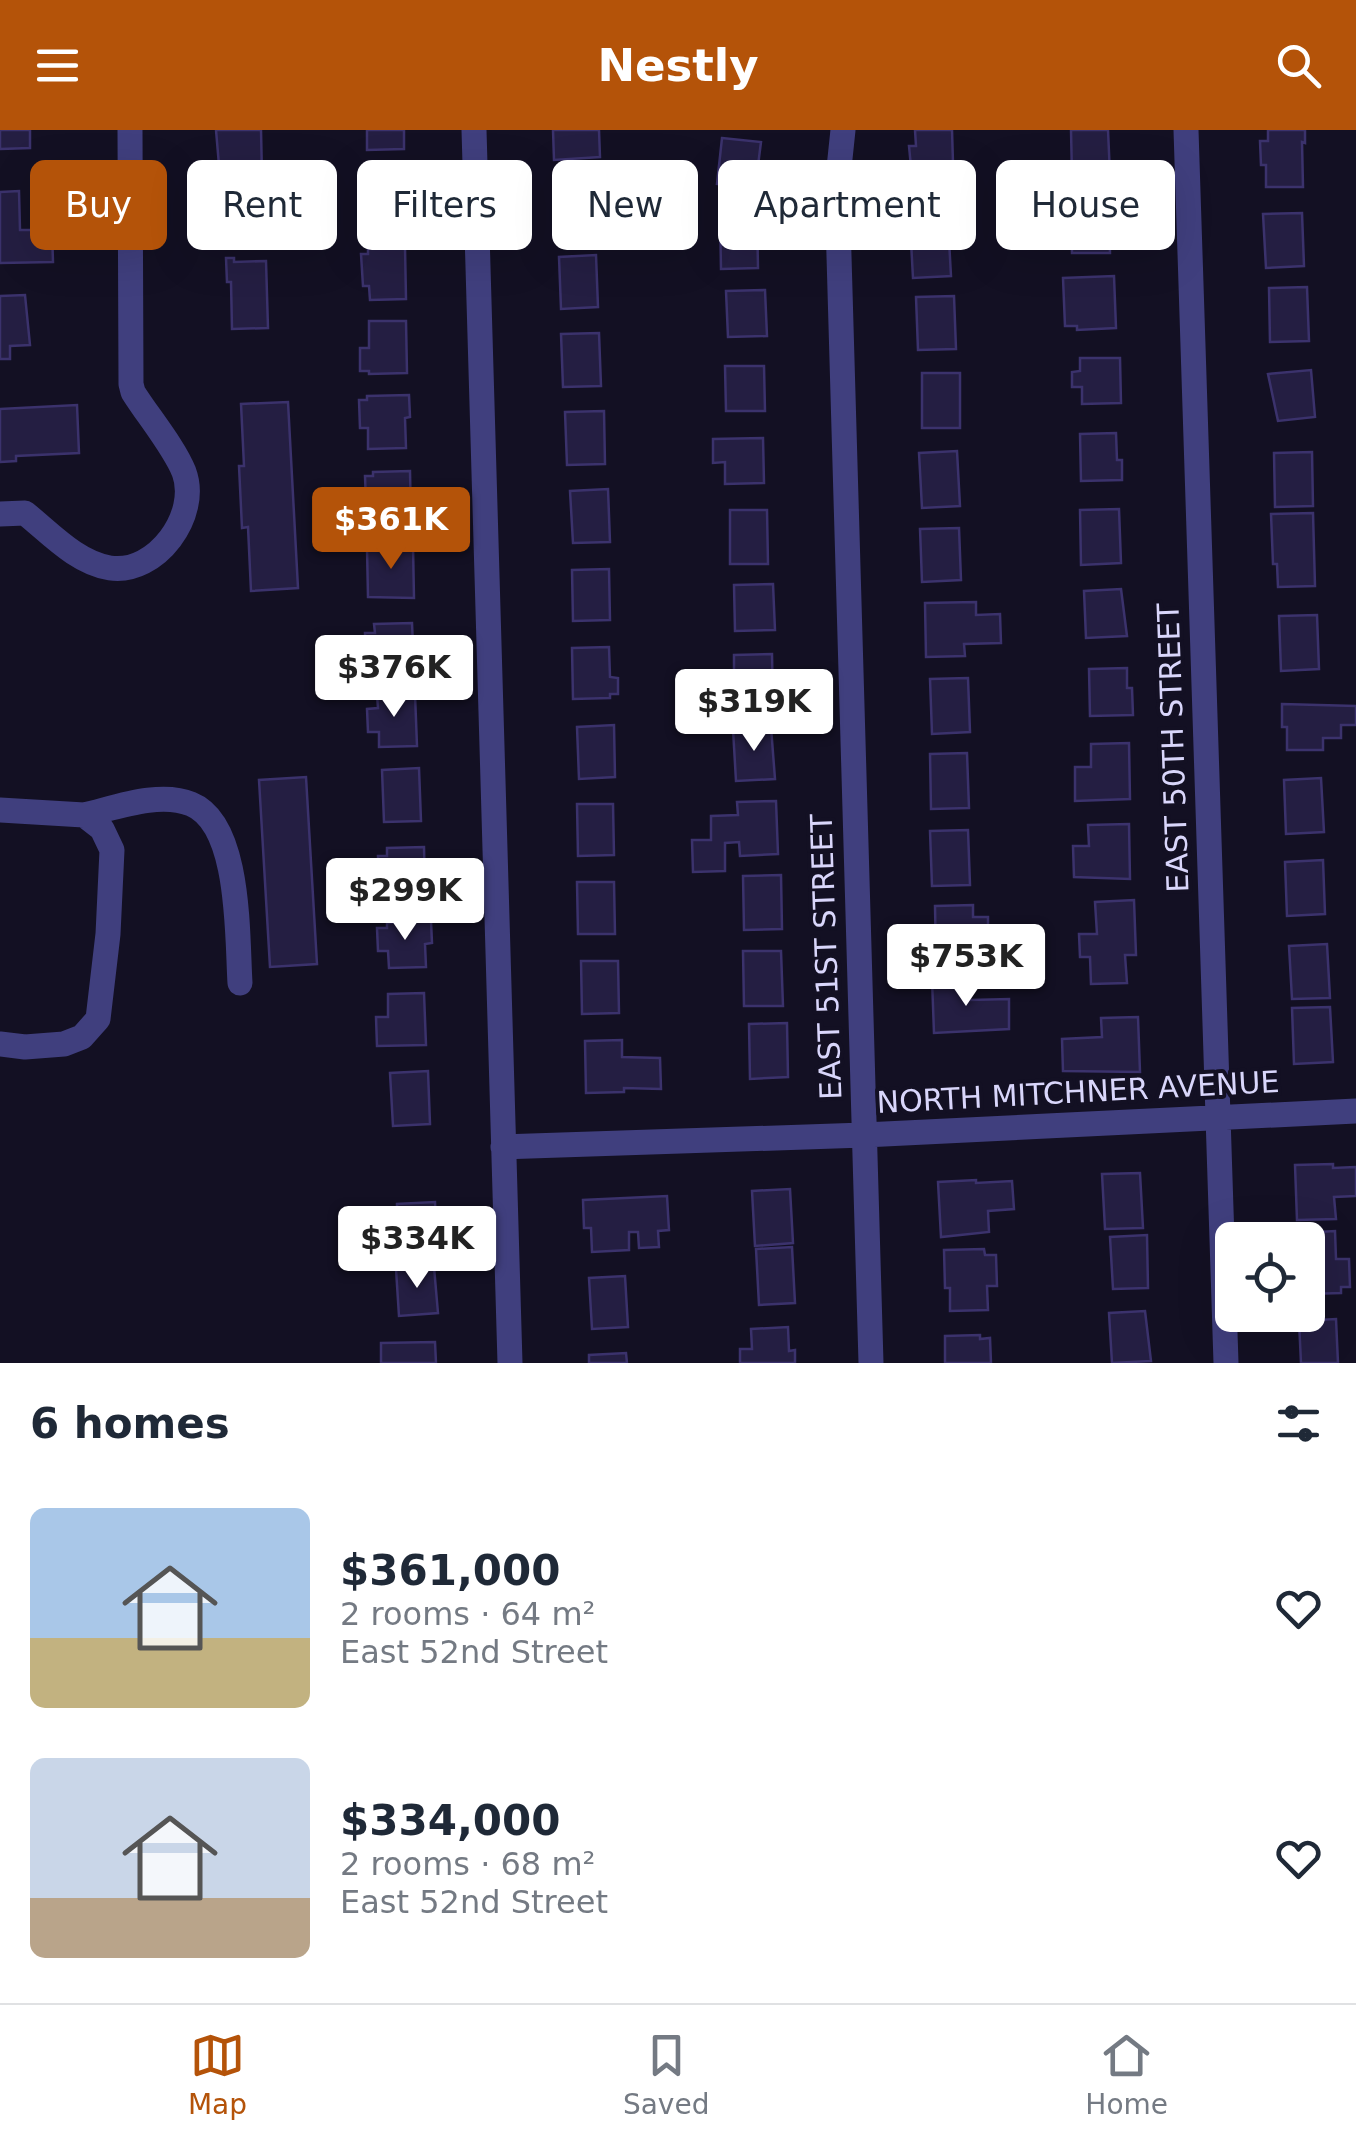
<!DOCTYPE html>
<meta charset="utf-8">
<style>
body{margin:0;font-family:"DejaVu Sans",sans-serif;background:#f2f2f3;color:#1f2937;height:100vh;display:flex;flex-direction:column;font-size:38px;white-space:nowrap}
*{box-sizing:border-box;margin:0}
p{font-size:32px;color:#747a83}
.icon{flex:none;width:55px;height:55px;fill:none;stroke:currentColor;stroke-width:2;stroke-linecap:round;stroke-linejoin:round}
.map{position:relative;height:1233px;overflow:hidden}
.drawer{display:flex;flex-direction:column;background:#fff;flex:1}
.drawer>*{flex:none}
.top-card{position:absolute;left:30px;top:30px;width:1298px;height:90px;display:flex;gap:20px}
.buttons{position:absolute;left:1215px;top:1092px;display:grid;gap:20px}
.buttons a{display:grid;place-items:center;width:110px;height:110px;border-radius:15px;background:#fff;box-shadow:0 10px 40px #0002;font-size:50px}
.price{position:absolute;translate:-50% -85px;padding:0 22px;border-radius:10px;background:#fff;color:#222;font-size:32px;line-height:65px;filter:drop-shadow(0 2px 5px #0008)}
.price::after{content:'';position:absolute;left:50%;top:60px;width:30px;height:22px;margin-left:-15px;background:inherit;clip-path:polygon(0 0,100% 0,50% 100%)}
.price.active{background:#b45309;color:#fff}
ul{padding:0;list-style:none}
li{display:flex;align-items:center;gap:30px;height:250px;padding:0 30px}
li span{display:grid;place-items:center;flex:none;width:280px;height:200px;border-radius:15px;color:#555}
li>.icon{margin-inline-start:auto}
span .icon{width:120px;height:120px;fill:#fffc;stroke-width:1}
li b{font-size:42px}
h2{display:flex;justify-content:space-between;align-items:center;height:120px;padding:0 30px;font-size:42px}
.tag{padding:0 35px;border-radius:15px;background:#fff;box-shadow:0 10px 40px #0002;font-size:35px;line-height:90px}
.tag.active{background:#b45309;color:#fff}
header{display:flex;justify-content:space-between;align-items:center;height:130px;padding:0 30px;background:#b45309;color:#fff;font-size:45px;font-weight:700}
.tab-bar{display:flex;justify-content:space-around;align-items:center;height:140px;border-top:2px solid #e0e1e3;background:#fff;font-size:28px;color:#747a83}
.tab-bar a{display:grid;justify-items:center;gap:5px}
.tab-bar .active{color:#b45309}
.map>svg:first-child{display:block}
.building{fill:#241e42;stroke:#3b326c;stroke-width:2.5}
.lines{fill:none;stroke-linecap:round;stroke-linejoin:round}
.minor{stroke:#403f7e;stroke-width:25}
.labels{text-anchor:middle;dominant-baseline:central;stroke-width:8;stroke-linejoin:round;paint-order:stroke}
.street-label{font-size:30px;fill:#d9d6fb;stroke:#131023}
</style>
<header><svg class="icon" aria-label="menu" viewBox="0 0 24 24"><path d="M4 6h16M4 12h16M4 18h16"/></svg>Nestly<svg class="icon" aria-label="search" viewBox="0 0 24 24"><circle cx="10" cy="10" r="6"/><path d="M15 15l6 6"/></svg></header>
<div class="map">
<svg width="1356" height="1233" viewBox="0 0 1356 1233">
<rect width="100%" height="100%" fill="#131023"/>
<path class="building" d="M0,0H30V18L0,19Z
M216,0H261L262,46L220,47Z
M367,0H404V19L367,20Z
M553,0H599L600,27L554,30Z
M915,0H952L954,66L914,68L909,16H916Z
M1071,0H1108L1110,45L1072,46Z
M1268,0H1305V13L1302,12L1303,57H1266V35H1261L1260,11H1268Z
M722,8L761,12L755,59L717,54Z
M401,41L403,93L366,95L364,42Z
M557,48H594L595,100L557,101Z
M19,61L20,100H52L53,132L0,133V62Z
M1109,69L1110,123H1072L1071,70Z
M1302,83L1304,136L1266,138L1263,84Z
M720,86H757L758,138L721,139Z
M948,92L951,146L913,148L910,93Z
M405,117L406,169L370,170L369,156H363L361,124H368V118Z
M596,125L598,177L561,179L559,127Z
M226,128H234V132L266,131L268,198L232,199L231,152H227Z
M1114,146L1116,198L1077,200V196H1065L1063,148Z
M1307,157L1309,211L1270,212L1269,158Z
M765,160L767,206L728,207L726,161Z
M25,165L30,215L10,216V229H0V166Z
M954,166L956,219L918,220L916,167Z
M369,191H406L407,243L369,244V241H360V218H369Z
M599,203L601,256L563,257L561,204Z
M1080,228H1120L1121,273L1082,274V257H1072V242L1080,241Z
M725,236H764L765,281H726Z
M1311,240L1315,287L1278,291L1268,244Z
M922,243H960V298H922Z
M409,265L410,287L405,288L406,318L368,319V298H360L359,270H367V266Z
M288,272L298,458L251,461L248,397L242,398L239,336H244L241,274Z
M77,275L79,323L16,326V331L0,332V279Z
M604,281L605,334L567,335L565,282Z
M1116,303L1117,330H1122V350L1081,351L1080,304Z
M763,308L764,353L725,354V332L713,333V309Z
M957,321L960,376L922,378L919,323Z
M1312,322L1313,376L1275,377L1274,323Z
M410,341L411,392L374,393V373L366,374L365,346H373V342Z
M608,359L610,412L573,413L570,361Z
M1119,379L1121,433L1081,435L1080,380Z
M730,380H767L768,434H730Z
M1313,383L1315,456L1278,457L1277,434H1273L1271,384Z
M959,398L961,450L922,452L920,399Z
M413,416L414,468L368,467L367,418Z
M609,439L610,490L573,491L572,440Z
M773,454L775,500L735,501L734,455Z
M1121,459L1127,506L1086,508L1084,461Z
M976,472V485L1000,484L1001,513L964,514L965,526L926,527L925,473Z
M1317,485L1319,539L1281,541L1279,486Z
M412,493L414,539L376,540V528H366L365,503H375L374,494Z
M609,517L610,547L618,548V564H610V568L573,569L572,518Z
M772,524L773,579L735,580V572L720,573L719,548H734V525Z
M1127,538V558H1132L1133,585L1090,586L1089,539Z
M968,548L970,602L932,604L930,549Z
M415,564L417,616L379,617V602H368L367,579L378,578L377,565Z
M1282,574L1356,576V595H1341V608H1323V620H1287V597H1282Z
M614,595L615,647L579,649L577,597Z
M771,597L775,649L736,651L733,599Z
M1129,613L1130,669L1075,671V637H1091V614Z
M967,623L969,678L931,679L930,624Z
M419,638L421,691L384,692L382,640Z
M306,647L317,834L270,837L259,650Z
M1321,648L1324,702L1286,704L1284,650Z
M776,671L778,724L740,726L739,712L725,713V741L693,742L692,710H711V686L738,685L737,672Z
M577,674H613L614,725L578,726Z
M1129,694L1130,749L1074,747L1073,716H1089L1088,695Z
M968,700L970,755L932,756L930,701Z
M424,717L425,762L388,763L387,751H379L378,726H387V718Z
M1323,730L1325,784L1287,786L1285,732Z
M781,745L782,799L744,800L743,746Z
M577,752H614L615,804H578Z
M1134,770L1136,825H1125L1127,853L1091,854L1090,827H1080L1079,804H1097L1095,772Z
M973,775V787H988V814H972L973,830H936L935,776Z
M431,791L432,813L425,814L426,837L389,838L388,821H378L377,798H387V793Z
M1327,814L1330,868L1292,869L1289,816Z
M743,821H781L783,876H744Z
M581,831H618L619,883L582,884Z
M970,848V870L1009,869V899L934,903L932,849Z
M424,863L426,915L377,916L376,887H388V864Z
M1330,877L1333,932L1294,934L1292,878Z
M1138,887L1140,942L1063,941L1062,909L1102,907L1101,888Z
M787,893L788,947L750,949L749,894Z
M622,910V927L660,928L661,959L624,958V962L586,963L585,911Z
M428,941L430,994L393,996L390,943Z
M1333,1034V1038L1356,1037V1066L1334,1067L1336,1089L1297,1090L1295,1035Z
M1140,1043L1143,1098L1105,1099L1102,1044Z
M976,1050V1053L1012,1051L1014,1079L988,1081L989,1102L941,1107L938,1052Z
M790,1059L793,1113L755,1116L752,1061Z
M667,1066L669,1100L658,1101L659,1117L639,1118L638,1102H629V1120L592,1122L591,1098H584L583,1070Z
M435,1072L437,1119L400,1120L399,1113L354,1118L353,1083L397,1082V1074Z
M1335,1101L1336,1129H1349L1350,1157H1341V1163L1308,1164V1110H1300V1103Z
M1147,1105L1148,1158L1113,1159L1110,1107Z
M792,1117L795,1173L759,1175L756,1119Z
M984,1119L985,1125H996L997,1156H987L988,1180L950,1181V1158H945L944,1120Z
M434,1137L438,1183L399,1186L396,1139Z
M625,1146L628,1197L592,1199L589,1148Z
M1145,1181L1151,1231L1112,1233L1109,1183Z
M1336,1189L1338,1233H1301L1299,1191Z
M788,1197L789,1221L795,1220V1233H740V1219H752L751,1199Z
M980,1205V1209L990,1208L991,1233H945V1206Z
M435,1212L436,1233H381V1213Z
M626,1223L627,1233H589V1225Z"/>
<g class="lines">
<path class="minor" d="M474,0L510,1233
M843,0L837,57L871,1233
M1186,0L1226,1233
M0,384L25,383C50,403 77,433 110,438C156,445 200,385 184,342C174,317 148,286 133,262L131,254L130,0
M0,680L84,685L102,699L112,720L108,804L98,889L82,907L64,914L25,917L0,914
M84,685C115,678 159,661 191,674C241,694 237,807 240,853
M503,1017L864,1005L1356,981"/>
</g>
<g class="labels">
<g class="street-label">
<text transform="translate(1173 618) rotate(-92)">EAST 50TH STREET</text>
<text transform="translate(826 827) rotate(-92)">EAST 51ST STREET</text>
<text transform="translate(1078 962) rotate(-3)">NORTH MITCHNER AVENUE</text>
</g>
</g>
</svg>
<div class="buttons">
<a><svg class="icon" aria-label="locate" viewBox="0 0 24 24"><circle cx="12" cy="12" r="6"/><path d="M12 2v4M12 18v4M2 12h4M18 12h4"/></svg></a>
</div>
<b class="price active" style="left:391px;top:442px">$361K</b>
<b class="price" style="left:394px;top:590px">$376K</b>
<b class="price" style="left:754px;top:624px">$319K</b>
<b class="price" style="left:405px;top:813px">$299K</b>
<b class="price" style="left:966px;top:879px">$753K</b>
<b class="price" style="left:417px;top:1161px">$334K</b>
<div class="top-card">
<a class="tag active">Buy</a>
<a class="tag">Rent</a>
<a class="tag">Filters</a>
<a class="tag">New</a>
<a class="tag">Apartment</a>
<a class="tag">House</a>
</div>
</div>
<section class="drawer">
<h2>6 homes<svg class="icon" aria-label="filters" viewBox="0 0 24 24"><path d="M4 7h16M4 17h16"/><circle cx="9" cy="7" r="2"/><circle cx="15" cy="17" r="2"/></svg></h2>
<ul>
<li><span style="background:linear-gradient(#a9c7e8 65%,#c2b280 0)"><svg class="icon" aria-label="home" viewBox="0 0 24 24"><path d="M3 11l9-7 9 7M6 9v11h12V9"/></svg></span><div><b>$361,000</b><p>2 rooms · 64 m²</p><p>East 52nd Street</p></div><svg class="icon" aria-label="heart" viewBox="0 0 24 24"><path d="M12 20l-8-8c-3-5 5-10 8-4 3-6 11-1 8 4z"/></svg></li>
<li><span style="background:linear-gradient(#c9d6e8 70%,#b9a48a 0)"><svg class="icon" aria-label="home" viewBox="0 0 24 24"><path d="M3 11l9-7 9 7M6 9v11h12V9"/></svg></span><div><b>$334,000</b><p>2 rooms · 68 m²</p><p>East 52nd Street</p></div><svg class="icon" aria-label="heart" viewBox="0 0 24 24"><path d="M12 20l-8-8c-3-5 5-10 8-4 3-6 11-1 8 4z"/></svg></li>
</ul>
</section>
<nav class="tab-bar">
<a class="active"><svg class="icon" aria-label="map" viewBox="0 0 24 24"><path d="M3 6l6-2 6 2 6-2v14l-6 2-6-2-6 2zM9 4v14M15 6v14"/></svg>Map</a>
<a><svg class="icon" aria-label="saved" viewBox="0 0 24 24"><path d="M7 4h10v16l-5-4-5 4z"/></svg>Saved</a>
<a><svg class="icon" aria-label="home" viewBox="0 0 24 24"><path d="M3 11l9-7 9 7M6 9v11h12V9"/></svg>Home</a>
</nav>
